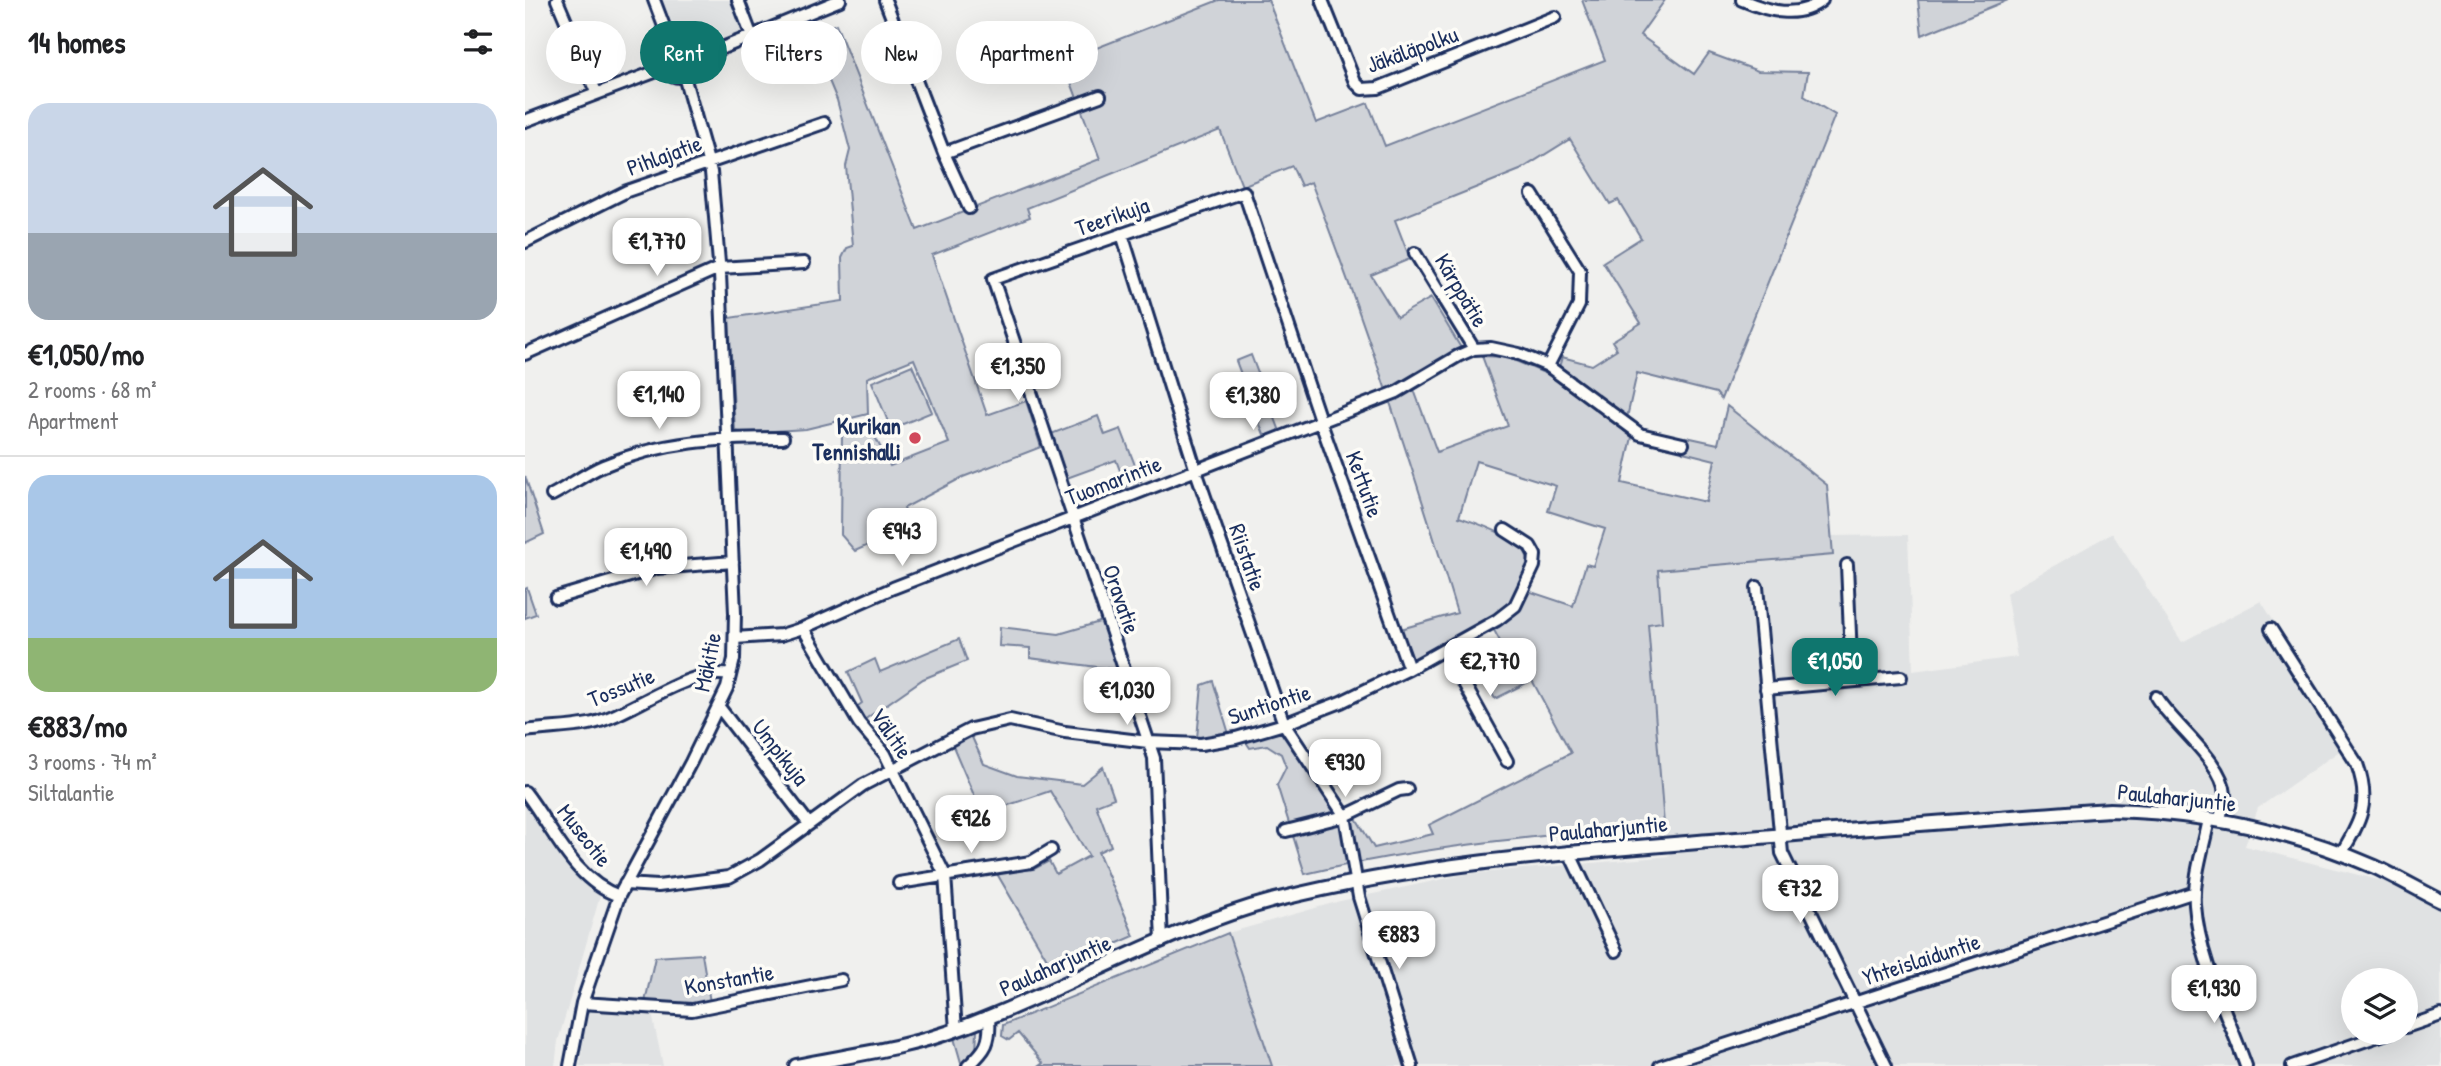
<!DOCTYPE html>
<meta charset="utf-8">
<style>
body{margin:0;font-family:"Patrick Hand",sans-serif;background:#f2f2f2;color:#202124;height:100vh;display:flex;flex-direction:column;font-size:26px;white-space:nowrap}
*{box-sizing:border-box;margin:0}
p{font-size:23px;color:#757577}
.icon{flex:none;width:38px;height:38px;fill:none;stroke:currentColor;stroke-width:2;stroke-linecap:round;stroke-linejoin:round}
.map{position:relative;flex:1;overflow:hidden}
.details{display:flex;flex-direction:column;background:#fff;width:525px}
.details>*{flex:none}
.banner{position:absolute;left:21px;top:21px;width:665px;height:63px;display:flex;gap:14px}
.controls{position:absolute;left:1816px;top:968px;display:grid;gap:14px}
.controls a{display:grid;place-items:center;width:77px;height:77px;border-radius:50%;background:#fff;box-shadow:0 7px 28px #0002;font-size:35px}
.price{position:absolute;translate:-50% -60px;padding:0 16px;border-radius:14px;background:#fff;color:#222;font-size:23px;line-height:46px;filter:drop-shadow(0 2px 4px #0008)}
.price::after{content:'';position:absolute;left:50%;top:42px;width:21px;height:16px;margin-left:-10px;background:inherit;clip-path:polygon(0 0,100% 0,50% 100%)}
.price.active{background:#0f766e;color:#fff}
ul{padding:0;list-style:none}
li{display:grid;align-content:center;gap:14px;height:371px;padding:0 28px}
li+li{border-top:2px solid #e0e0e0}
li span{display:grid;place-items:center;height:217px;border-radius:21px;color:#555}
li>.icon{margin-inline-start:auto}
span .icon{width:126px;height:126px;fill:#fffc;stroke-width:1}
li b{font-size:30px}
h2{display:flex;justify-content:space-between;align-items:center;height:84px;padding:0 28px;font-size:30px}
.pill{padding:0 24px;border-radius:32px;background:#fff;box-shadow:0 7px 28px #0002;font-size:24px;line-height:63px}
.pill.active{background:#0f766e;color:#fff}
main{display:flex;flex:1;min-height:0}
.map>svg:first-child{display:block}
.built{fill:#e0e2e3;fill-rule:evenodd}
.green{fill:#d0d3d8;stroke:#76819b;stroke-width:2;fill-rule:evenodd}
.lines{fill:none;stroke-linecap:round;stroke-linejoin:round}
.minor-casing{stroke:#1b2f5e;stroke-width:16}
.major-casing{stroke:#1b2f5e;stroke-width:18}
.minor{stroke:#fdfcf7;stroke-width:10}
.major{stroke:#fdfcf7;stroke-width:12}
.poi-dot{fill:#d1495b;stroke:#fdfcf7;stroke-width:2.5}
.labels{text-anchor:middle;dominant-baseline:central;stroke-width:7;stroke-linejoin:round;paint-order:stroke}
.street-label{font-size:23px;fill:#1b2f5e;stroke:#fdfcf7}
.poi-label{font-size:23px;font-weight:bold;fill:#1b2f5e;stroke:#fdfcf7;text-anchor:end}
</style>
<main>
<section class="details">
<h2>14 homes<svg class="icon" aria-label="filters" viewBox="0 0 24 24"><path d="M4 7h16M4 17h16"/><circle cx="9" cy="7" r="2"/><circle cx="15" cy="17" r="2"/></svg></h2>
<ul>
<li><span style="background:linear-gradient(#c9d6e8 60%,#9aa5b1 0)"><svg class="icon" aria-label="home" viewBox="0 0 24 24"><path d="M3 11l9-7 9 7M6 9v11h12V9"/></svg></span><div><b>€1,050/mo</b><p>2 rooms · 68 m²</p><p>Apartment</p></div></li>
<li><span style="background:linear-gradient(#a9c7e8 75%,#8fb573 0)"><svg class="icon" aria-label="home" viewBox="0 0 24 24"><path d="M3 11l9-7 9 7M6 9v11h12V9"/></svg></span><div><b>€883/mo</b><p>3 rooms · 74 m²</p><p>Siltalantie</p></div></li>
</ul>
</section>
<div class="map">
<svg width="1916" height="1066" viewBox="0 0 1916 1066">
<rect width="100%" height="100%" fill="#f0f0ee"/>
<filter id="ink" filterUnits="userSpaceOnUse"><feTurbulence type="fractalNoise" baseFrequency=".0143" numOctaves="2"/><feDisplacementMap in="SourceGraphic" scale="14" xChannelSelector="R" yChannelSelector="G"/><feConvolveMatrix kernelMatrix="1 2 1 2 8 2 1 2 1" color-interpolation-filters="sRGB"/></filter>
<g filter="url(#ink)">
<path class="built" d="M137,0H221L231,26L171,48L155,40Z
M1587,533L1657,642L1736,601L1826,743L1733,808L1720,846L1873,885L1916,908V1066H747L703,933L815,901L942,874L1146,856L1139,825L1123,623L1137,622L1133,570L1307,555L1306,536L1383,535L1388,671L1492,657L1481,593ZM1829,980H1881V1032H1829Z
M0,801L56,882L75,896L33,1041L30,1066H0Z
M62,1006L127,1014L138,1066H55Z"/>
<path class="green" d="M694,0H743L791,123L843,103L860,146L1080,60L1057,0H1140L1115,35L1169,74L1184,53L1233,71L1283,72L1279,96L1310,115L1196,399L1191,393L1112,373L1099,431L1107,437L1097,483L1181,502L1190,460L1158,452L1161,437L1193,444L1202,406L1302,485L1308,555L1133,570L1137,622L1123,624L1139,825C1018,835 899,846 780,874L752,785L761,767L756,754L742,745L725,748L719,739L755,729L807,805L813,821L831,818L849,848L908,834L904,825L1046,753L1007,680L970,699L962,684L990,669L963,619L888,660L876,629L932,613C888,468 841,324 786,182L776,186L767,166L717,186L695,130L502,208L505,217L407,255L462,415L501,401L516,447L438,477L379,508L384,527L330,551L316,535L317,432L344,425L365,466L424,443L389,359L342,378L343,414L281,429L219,433L210,431L204,318L318,301L317,258L322,248L328,246L321,166L325,150L312,100L285,35L311,24L392,230L575,159L538,61ZM1045,139L1085,204L1093,200L1116,238L1078,262L1116,323L1087,341L1092,349L1067,365L1037,357L1031,378L981,357L957,356L983,426L912,452L885,379L936,348L906,298L872,317L846,275L885,259L870,220L995,170ZM951,461L1031,486L1023,511L1080,529L1068,566L1061,564L1048,606L994,588C997,580 1004,570 1003,561C1002,539 951,523 934,517Z
M1393,0H1483L1397,35Z
M726,355L756,434L741,440L711,361Z
M387,365L407,412L366,429L347,382Z
M573,416L580,435L596,429L618,486L603,492L591,460L542,478L526,434Z
M0,476L19,534L0,543Z
M2,588L11,614L0,618V589Z
M578,621L595,670L505,658V648L474,646L475,627L534,634Z
M434,639L442,661L398,679L339,720L329,709L337,703L323,672L350,659L355,672Z
M688,681L704,734L672,738L677,685Z
M446,735L459,764L492,776L557,784L578,767L589,798L571,805L586,846L573,852L609,936L529,971L471,872L509,869L524,861L531,874L564,856L525,791L457,814L427,744Z
M703,933L747,1066H514L518,1063L493,1033L484,1040L477,1036L478,1025Z
M177,954L185,1002L156,1005L120,1002L130,957Z
M452,1029L451,1054L437,1066L429,1038Z"/>
<g class="lines">
<defs>
<path id="minor" d="M32,0L71,92
M129,0L148,50
M213,0L227,37
M360,0L419,153L444,208
M797,0L830,82L837,89L853,88L1030,17
M1217,0C1243,11 1273,20 1297,0
M140 63a14 14 0 1 1 28 0a14 14 0 1 1-28 0Z
M166,56L185,53L315,0
M0,121L140,68
M419,153L575,96
M1007,194L1055,271L1054,305L1023,366
M597,234L671,471L759,724L820,816L834,897L887,1066
M0,242L102,191L299,123
M890,253L949,349
M0,354L194,268L279,263
M27,495C44,486 61,473 78,466C136,441 196,438 258,438
M1322,565L1327,680
M1232,587L1257,853L1361,1066
M31,598L132,568L208,562
M278,628L334,723L360,754L420,875L431,1030
M1746,629L1832,764C1846,803 1836,820 1816,854
M210,638L256,635L278,628L368,588L872,392L933,356L949,349L966,348L994,354L1023,366L1115,434L1158,444
M920,649L982,761
M1241,689L1376,677
M1631,697C1647,724 1698,761 1700,794C1701,802 1696,813 1694,821
M194,707L284,824
M0,731C21,728 44,728 64,724C108,715 162,666 205,675
M0,792C28,828 48,880 94,896
M1684,819C1679,846 1668,877 1670,905C1674,960 1703,1015 1721,1066
M761,831L820,816L874,790L882,789
M1044,852L1091,951
M374,883L506,862L526,850
M100,884L133,886L204,877L235,860L338,785L446,729L485,720L540,732L623,742L676,744L711,738L759,724L816,702L884,669L972,620L990,606L1009,566L1010,555L1005,546L980,530
M637,941L629,758L468,279L719,192L796,423L884,669
M57,1003L167,1010L316,980
M1881,1027L1916,1015
M45,1066L57,1003L94,896L166,762L202,688L209,659L210,613L195,274L186,172L159,76
M443,1066C461,1050 466,1042 464,1017
M1135,1066L1670,892
M1767,1066L1865,1032"/>
<path id="major" d="M271,1066C325,1055 384,1048 436,1028C540,990 642,928 750,900C897,863 1036,853 1186,841C1319,830 1452,819 1585,810C1676,812 1767,831 1850,867C1872,877 1894,890 1916,901"/>
</defs>
<use href="#minor" class="minor-casing"/>
<use href="#major" class="major-casing"/>
<use href="#minor" class="minor"/>
<use href="#major" class="major"/>
</g>
</g>
<circle class="poi-dot" cx="390" cy="438" r="7"/>
<g class="labels">
<g class="street-label">
<text transform="translate(887 49) rotate(-20)">Jäkäläpolku</text>
<text transform="translate(139 155) rotate(-20)">Pihlajatie</text>
<text transform="translate(587 216) rotate(-19)">Teerikuja</text>
<text transform="translate(937 290) rotate(59)">Kärppätie</text>
<text transform="translate(588 480) rotate(-21)">Tuomarintie</text>
<text transform="translate(840 484) rotate(70)">Kettutie</text>
<text transform="translate(723 557) rotate(71)">Riistatie</text>
<text transform="translate(597 599) rotate(71)">Oravatie</text>
<text transform="translate(182 662) rotate(-78)">Mäkitie</text>
<text transform="translate(96 687) rotate(-22)">Tossutie</text>
<text transform="translate(744 704) rotate(-18)">Suntiontie</text>
<text transform="translate(367 733) rotate(56)">Välitie</text>
<text transform="translate(256 752) rotate(52)">Umpikuja</text>
<text transform="translate(1652 797) rotate(6)">Paulaharjuntie</text>
<text transform="translate(1083 828) rotate(-5)">Paulaharjuntie</text>
<text transform="translate(60 835) rotate(52)">Museotie</text>
<text transform="translate(1396 959) rotate(-18)">Yhteislaiduntie</text>
<text transform="translate(530 965) rotate(-24)">Paulaharjuntie</text>
<text transform="translate(204 979) rotate(-10)">Konstantie</text>
</g>
<g class="poi-label">
<text x="376" y="425">Kurikan<tspan x="376" dy="26">Tennishalli</tspan></text>
</g>
</g>
</svg>
<div class="controls">
<a><svg class="icon" aria-label="layers" viewBox="0 0 24 24"><path d="M12 4l9 5-9 5-9-5zM3 14l9 5 9-5"/></svg></a>
</div>
<b class="price" style="left:132px;top:278px">€1,770</b>
<b class="price" style="left:493px;top:403px">€1,350</b>
<b class="price" style="left:134px;top:431px">€1,140</b>
<b class="price" style="left:728px;top:432px">€1,380</b>
<b class="price" style="left:377px;top:568px">€943</b>
<b class="price" style="left:121px;top:588px">€1,490</b>
<b class="price" style="left:965px;top:698px">€2,770</b>
<b class="price active" style="left:1310px;top:698px">€1,050</b>
<b class="price" style="left:602px;top:727px">€1,030</b>
<b class="price" style="left:820px;top:799px">€930</b>
<b class="price" style="left:446px;top:855px">€926</b>
<b class="price" style="left:1275px;top:925px">€732</b>
<b class="price" style="left:874px;top:971px">€883</b>
<b class="price" style="left:1689px;top:1025px">€1,930</b>
<div class="banner">
<a class="pill">Buy</a>
<a class="pill active">Rent</a>
<a class="pill">Filters</a>
<a class="pill">New</a>
<a class="pill">Apartment</a>
</div>
</div>
</main>
